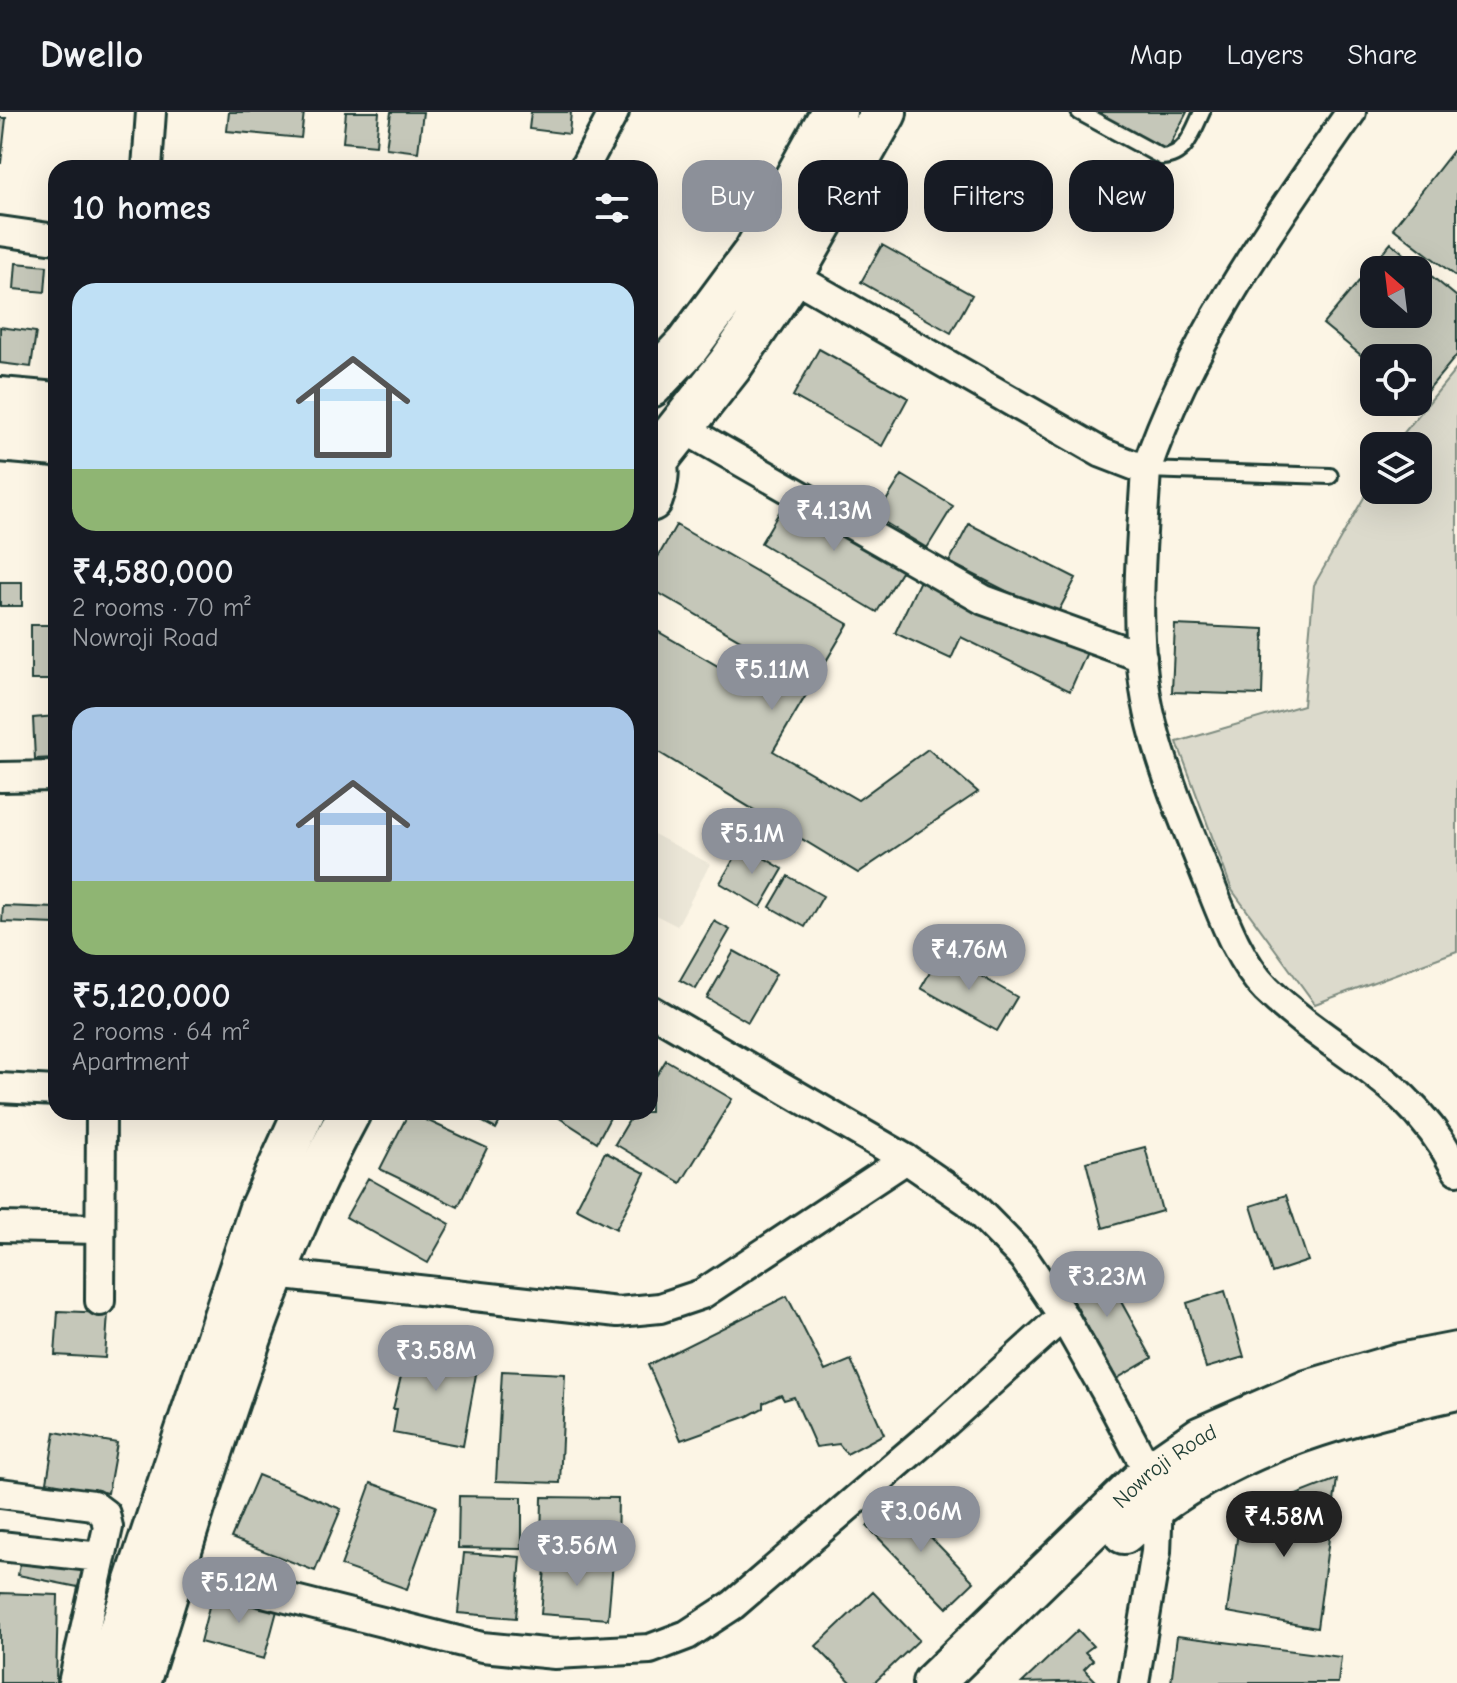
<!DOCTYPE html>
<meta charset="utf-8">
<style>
body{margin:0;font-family:"Comic Neue",sans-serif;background:#242831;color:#f1f3f6;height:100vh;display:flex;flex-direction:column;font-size:30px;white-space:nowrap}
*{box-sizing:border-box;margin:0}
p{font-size:26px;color:#9ea1a6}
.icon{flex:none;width:44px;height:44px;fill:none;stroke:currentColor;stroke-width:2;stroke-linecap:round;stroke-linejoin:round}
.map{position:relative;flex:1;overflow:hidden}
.drawer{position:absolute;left:48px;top:48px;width:610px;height:960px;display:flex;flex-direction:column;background:#171b24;border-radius:24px;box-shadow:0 8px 32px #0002}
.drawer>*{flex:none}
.guide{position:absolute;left:682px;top:48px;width:654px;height:72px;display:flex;gap:16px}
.needle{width:52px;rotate:332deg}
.tools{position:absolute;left:1360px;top:144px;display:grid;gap:16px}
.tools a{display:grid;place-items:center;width:72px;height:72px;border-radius:16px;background:#171b24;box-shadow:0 8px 32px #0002;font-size:40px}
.price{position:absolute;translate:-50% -68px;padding:0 18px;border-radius:28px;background:#8c9099;color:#fff;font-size:26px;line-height:52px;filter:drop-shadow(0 2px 4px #0008)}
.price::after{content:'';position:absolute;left:50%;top:48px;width:24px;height:18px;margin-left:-12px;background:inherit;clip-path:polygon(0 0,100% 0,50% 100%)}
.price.on{background:#222;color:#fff}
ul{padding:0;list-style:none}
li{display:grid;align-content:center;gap:16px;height:424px;padding:0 24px}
li span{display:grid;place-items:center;height:248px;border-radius:24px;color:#555}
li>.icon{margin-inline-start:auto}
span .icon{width:144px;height:144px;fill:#fffc;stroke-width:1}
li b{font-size:34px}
h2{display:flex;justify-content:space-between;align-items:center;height:96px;padding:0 24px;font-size:34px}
.chip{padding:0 28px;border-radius:24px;background:#171b24;box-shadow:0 8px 32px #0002;font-size:28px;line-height:72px}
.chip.on{background:#8c9099;color:#fff}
header{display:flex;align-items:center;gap:48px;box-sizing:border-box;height:112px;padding:0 40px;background:#171b24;border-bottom:2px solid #363941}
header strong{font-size:38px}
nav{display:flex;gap:44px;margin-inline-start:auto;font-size:28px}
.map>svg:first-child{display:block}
.built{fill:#ece7d8}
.green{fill:#dcdacc;stroke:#7e8c80;stroke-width:2}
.building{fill:#c5c7b9;stroke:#1f3d34;stroke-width:2;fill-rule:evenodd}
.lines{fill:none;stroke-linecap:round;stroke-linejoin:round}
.lane-casing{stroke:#1f3d34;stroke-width:20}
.street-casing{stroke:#1f3d34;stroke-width:34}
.secondary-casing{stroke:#1f3d34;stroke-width:46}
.primary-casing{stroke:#1f3d34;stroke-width:50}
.lane{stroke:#fcf5e5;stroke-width:14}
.street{stroke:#fcf5e5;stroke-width:28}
.secondary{stroke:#fcf5e5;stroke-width:40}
.primary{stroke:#fcf5e5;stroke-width:44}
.labels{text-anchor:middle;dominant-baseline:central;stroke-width:6;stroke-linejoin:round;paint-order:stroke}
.street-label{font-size:22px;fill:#1f3d34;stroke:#fcf5e5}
</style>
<header>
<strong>Dwello</strong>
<nav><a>Map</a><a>Layers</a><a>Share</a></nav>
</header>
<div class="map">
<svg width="1457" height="1571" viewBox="0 0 1457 1571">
<rect width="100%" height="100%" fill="#fcf5e5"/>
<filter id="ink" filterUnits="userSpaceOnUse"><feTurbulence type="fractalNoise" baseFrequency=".0125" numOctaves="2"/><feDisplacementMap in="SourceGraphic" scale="16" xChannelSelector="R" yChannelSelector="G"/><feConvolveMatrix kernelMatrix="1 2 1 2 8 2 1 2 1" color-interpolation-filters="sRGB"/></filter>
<g filter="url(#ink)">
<path class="built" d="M650,720L710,752L677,814L650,800Z"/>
<path class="green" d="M1457,256V839L1315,892L1232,778L1177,630L1303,593L1314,473L1374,368V378H1418V334H1393Z"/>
<path class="building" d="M229,0H304L301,26L227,19Z
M346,0H379L376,33L343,30Z
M391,0H423L418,40L386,36Z
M531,0H571L569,22L529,17Z
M1101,0H1187L1166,41L1097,8Z
M0,6H6L1,51H0Z
M1457,34V165L1393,116Z
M469,52L543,56H469Z
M1391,131L1457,185V243L1418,290V246H1374V254L1323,212ZM1374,158H1418V202H1374Z
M882,133L972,183L951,221L861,170Z
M16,151L47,154L45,180L14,177Z
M0,215L36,220L31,255L0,251Z
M819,237L908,286L882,334L793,284Z
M902,363L953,394L927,436L876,405Z
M790,382L907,450L877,500L761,431Z
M969,412L1076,466L1056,504L949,450Z
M676,413L848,512L773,639L858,688L928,637L978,680L858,761L650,635V515L775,587L792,558L650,476V459Z
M923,462L1088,538L1070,579L961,525L951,547L895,521Z
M0,470H22V494H0Z
M31,513H56V568H31Z
M1175,513L1264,517L1262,583L1172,580Z
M56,604V646L35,647L33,606Z
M742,733L783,757L761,795L720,771Z
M788,764L823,784L805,815L770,795Z
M3,794L56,796V812L2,810Z
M714,809L730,818L696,877L680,868Z
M734,839L776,862L748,910L707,886Z
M941,841L1017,885L997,919L921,876Z
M666,948L732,987L681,1071L615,1032L634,1000H650V974Z
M409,1000L487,1036L458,1095L380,1057Z
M464,1000H505L496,1017Z
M550,1000H613L597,1030Z
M1145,1035L1162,1099L1103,1116L1086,1050Z
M605,1040L645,1061L616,1117L576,1096Z
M368,1066L450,1112L428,1151L346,1105Z
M1286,1083L1308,1149L1272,1161L1251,1094Z
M1098,1148L1152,1246L1116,1267L1062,1168Z
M1225,1179L1244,1245L1206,1256L1187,1191Z
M787,1184L825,1259L851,1248L884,1322L847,1342L839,1332L816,1335L794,1285L784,1288L781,1283L763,1291V1296L748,1304L681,1328L648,1253Z
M58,1199L108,1201L105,1246L55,1243Z
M410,1228L480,1240L463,1334L393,1321L397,1297H393Z
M502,1259L565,1262L560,1371L496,1369Z
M55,1320L117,1331L108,1381L47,1370Z
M258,1363L341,1397L315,1459L231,1426Z
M1337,1367L1317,1516L1227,1500L1240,1405Z
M371,1371L436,1394L407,1477L341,1454Z
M459,1384L522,1385V1437L458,1436Z
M542,1385L618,1386L617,1438L541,1437Z
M895,1388L974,1470L947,1496L867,1414Z
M464,1441L521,1445L516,1506L458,1501Z
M546,1445L613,1450L608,1507L541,1502Z
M21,1446L82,1458L78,1475L18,1463Z
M213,1479L278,1495L264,1547L200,1530Z
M873,1480L919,1528L874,1571H852L816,1534Z
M0,1481L58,1483L56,1571H0Z
M1078,1518L1093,1534L1085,1540L1093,1548L1084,1557L1096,1569L1022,1571Z
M1177,1524L1341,1545L1338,1571H1171Z"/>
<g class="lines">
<defs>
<path id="lane" d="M1079,0L1162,45C1186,44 1193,19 1202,0
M1146,358L1330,364"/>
<path id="street" d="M147,56L151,0
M584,56L614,0
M0,119L56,127
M791,163L1102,341L1146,358C1191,226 1272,114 1351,0
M681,315L984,488L1142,545
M1146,358C1141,441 1131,530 1152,612C1165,663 1185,711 1205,760C1221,799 1236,846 1266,877C1336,945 1408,963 1457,1058
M0,665L56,664
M650,898L906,1047L969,1090L1023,1145L1063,1204L1105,1278L1149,1361L1158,1389L1156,1440L1134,1571
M0,976L56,979
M0,1115L99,1117
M275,1162L618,1200L660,1196L702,1182L906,1047
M100,1189L101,1000
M0,1381L93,1393L105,1402L108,1415L73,1571
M0,1434L100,1445
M175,1458L482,1535L555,1542L650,1537L687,1523L733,1493L946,1310L1063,1204"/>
<g id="secondary">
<path d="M1124,1421C1214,1337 1339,1303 1457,1277"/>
<path d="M102,1571L259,1099L304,1000"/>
<path d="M139,1571C201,1379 254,1178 350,1000"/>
<path id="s1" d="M933,1571L1149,1361L1201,1325L1307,1279L1395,1253L1457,1241"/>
</g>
<path id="primary" d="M650,273L687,234L756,141L834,0
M0,288L56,293
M0,327L56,332
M650,338C659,355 656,370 650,387
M655,348L730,253L791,163L884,0"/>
</defs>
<use href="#lane" class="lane-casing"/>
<use href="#street" class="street-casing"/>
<use href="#secondary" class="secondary-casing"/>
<use href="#primary" class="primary-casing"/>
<use href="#lane" class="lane"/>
<use href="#street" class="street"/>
<use href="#secondary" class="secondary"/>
<use href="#primary" class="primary"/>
</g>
</g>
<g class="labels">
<g class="street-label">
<text stroke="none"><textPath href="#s1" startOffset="318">Nowroji Road</textPath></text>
</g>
</g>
</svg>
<div class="tools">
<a><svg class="needle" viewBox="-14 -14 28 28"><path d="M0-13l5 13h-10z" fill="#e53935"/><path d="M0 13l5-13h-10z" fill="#9ea1a6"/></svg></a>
<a><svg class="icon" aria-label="locate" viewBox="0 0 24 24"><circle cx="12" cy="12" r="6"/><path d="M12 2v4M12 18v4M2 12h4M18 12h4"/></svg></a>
<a><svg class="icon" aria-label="layers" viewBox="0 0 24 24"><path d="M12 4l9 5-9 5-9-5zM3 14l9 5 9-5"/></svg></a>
</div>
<b class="price" style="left:834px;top:441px">₹4.13M</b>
<b class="price" style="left:772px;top:600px">₹5.11M</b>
<b class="price" style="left:752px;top:764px">₹5.1M</b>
<b class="price" style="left:969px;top:880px">₹4.76M</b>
<b class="price" style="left:1107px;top:1207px">₹3.23M</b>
<b class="price" style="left:436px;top:1281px">₹3.58M</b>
<b class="price" style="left:921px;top:1442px">₹3.06M</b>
<b class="price on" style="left:1284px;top:1447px">₹4.58M</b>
<b class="price" style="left:577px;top:1476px">₹3.56M</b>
<b class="price" style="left:239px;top:1513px">₹5.12M</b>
<div class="guide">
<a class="chip on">Buy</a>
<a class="chip">Rent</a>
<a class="chip">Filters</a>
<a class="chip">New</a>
</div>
<section class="drawer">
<h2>10 homes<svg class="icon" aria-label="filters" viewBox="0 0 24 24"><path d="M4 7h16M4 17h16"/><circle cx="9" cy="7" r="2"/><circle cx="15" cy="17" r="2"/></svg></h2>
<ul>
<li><span style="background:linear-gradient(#bfe0f5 75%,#8fb573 0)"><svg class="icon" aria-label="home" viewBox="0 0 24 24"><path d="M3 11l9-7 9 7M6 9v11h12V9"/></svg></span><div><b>₹4,580,000</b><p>2 rooms · 70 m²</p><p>Nowroji Road</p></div></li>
<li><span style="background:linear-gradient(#a9c7e8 70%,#8fb573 0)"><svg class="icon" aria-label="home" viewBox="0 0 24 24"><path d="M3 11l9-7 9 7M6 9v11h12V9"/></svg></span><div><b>₹5,120,000</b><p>2 rooms · 64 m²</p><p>Apartment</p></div></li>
</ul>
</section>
</div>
